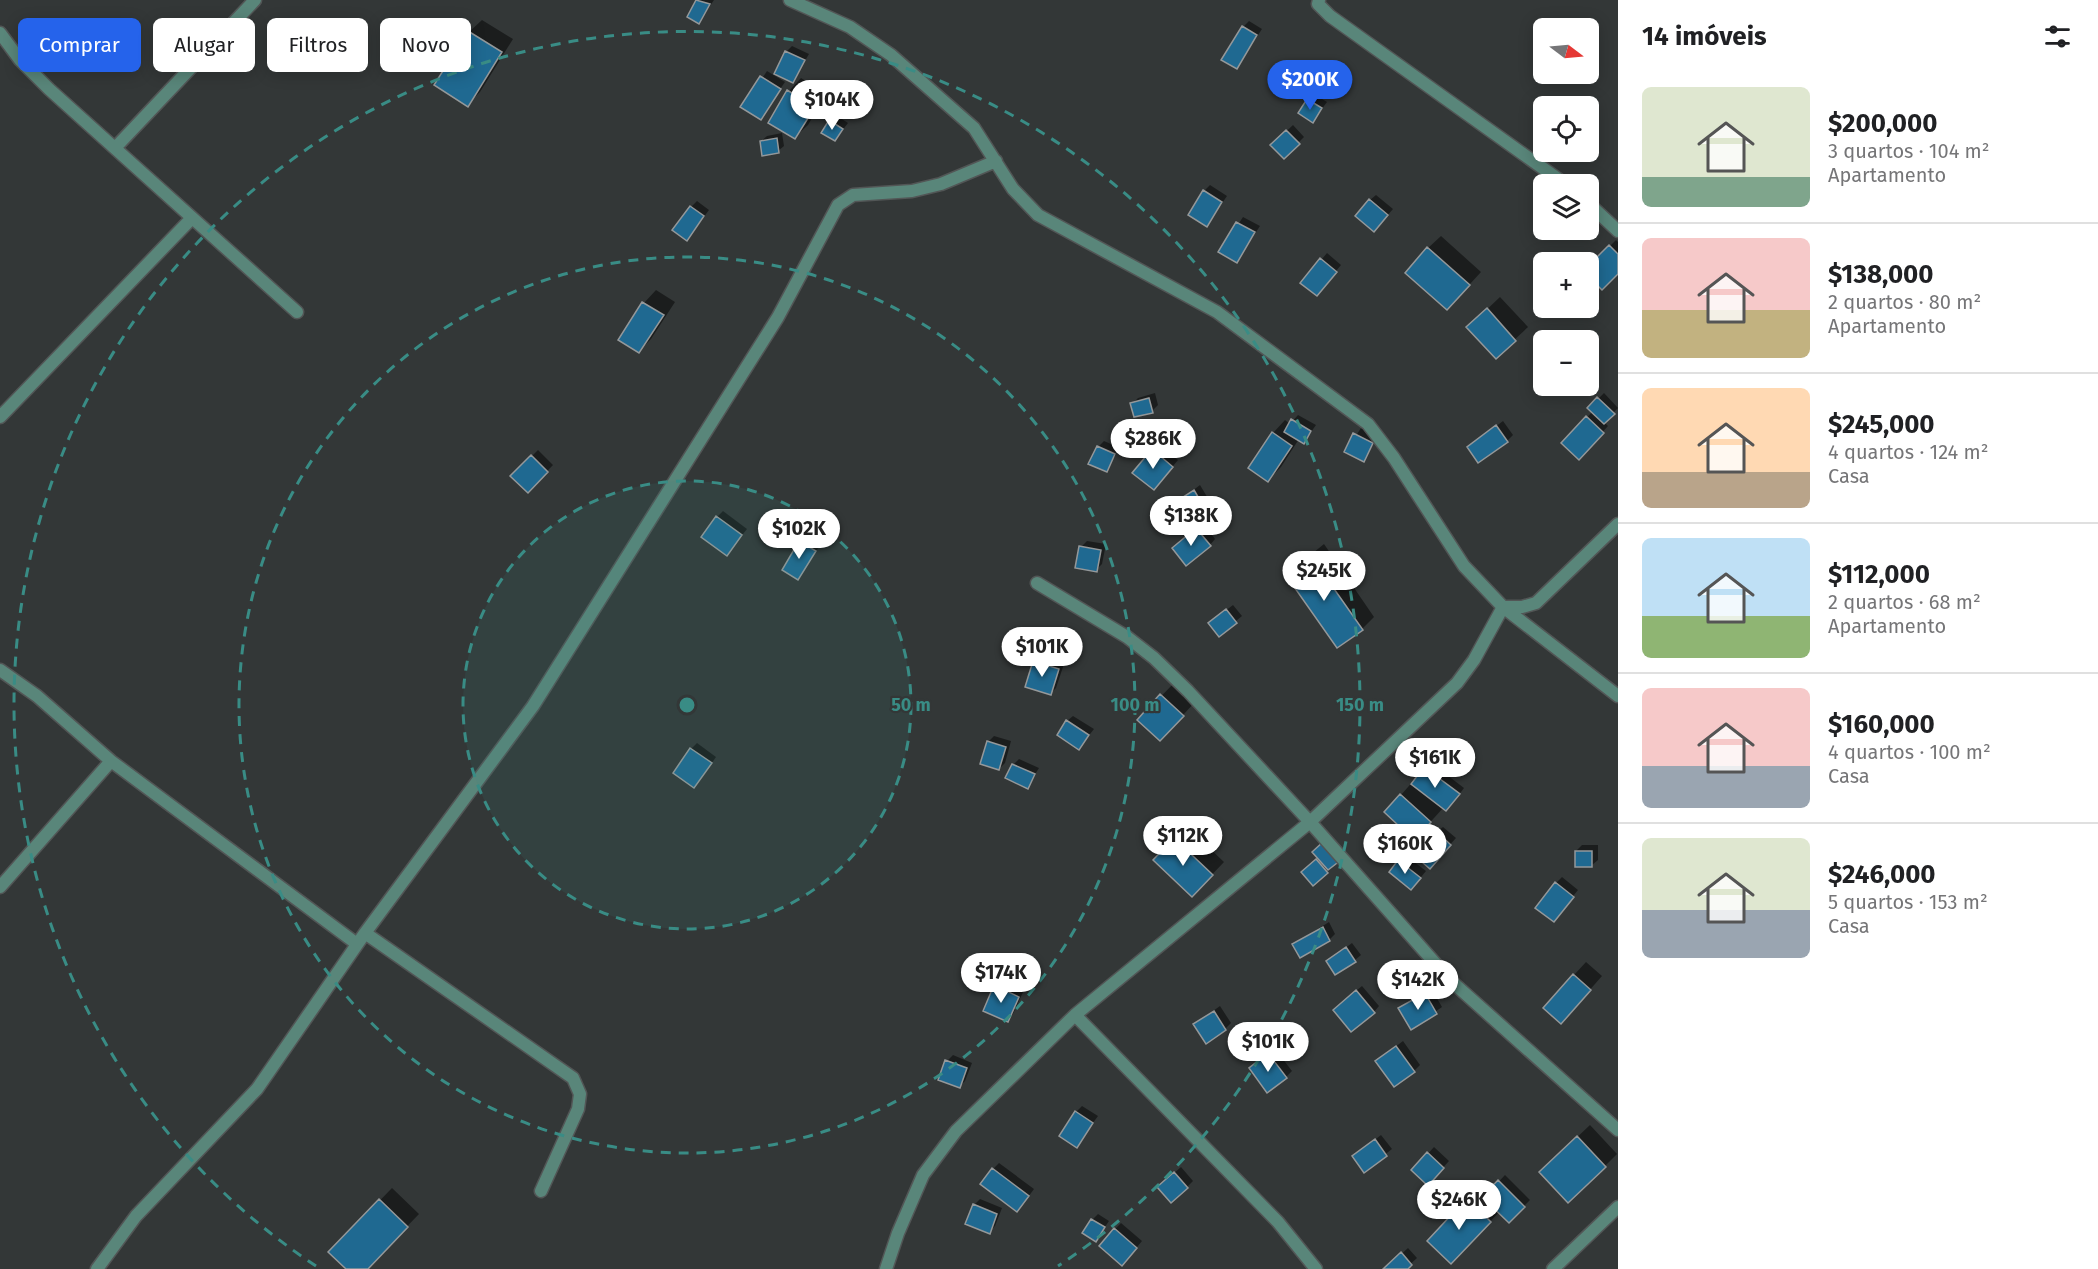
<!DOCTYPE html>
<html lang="pt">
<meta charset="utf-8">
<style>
body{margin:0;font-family:"Fira Sans",sans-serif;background:#f6f6f6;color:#202124;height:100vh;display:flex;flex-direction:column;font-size:22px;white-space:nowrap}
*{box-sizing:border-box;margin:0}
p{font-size:20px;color:#757577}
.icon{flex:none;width:33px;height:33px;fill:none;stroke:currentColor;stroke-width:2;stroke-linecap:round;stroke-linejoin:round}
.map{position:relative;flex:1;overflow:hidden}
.sheet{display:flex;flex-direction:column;background:#fff;width:480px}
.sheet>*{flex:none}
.guide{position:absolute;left:18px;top:18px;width:570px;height:54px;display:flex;gap:12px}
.needle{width:39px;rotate:106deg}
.buttons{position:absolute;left:1533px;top:18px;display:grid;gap:12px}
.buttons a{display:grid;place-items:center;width:66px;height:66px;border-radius:9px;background:#fff;box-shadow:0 3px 15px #0003;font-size:30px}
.price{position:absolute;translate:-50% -51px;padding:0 14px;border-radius:21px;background:#fff;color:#222;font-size:20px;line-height:39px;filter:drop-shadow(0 2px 3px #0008)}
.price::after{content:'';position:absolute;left:50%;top:36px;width:18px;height:14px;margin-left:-9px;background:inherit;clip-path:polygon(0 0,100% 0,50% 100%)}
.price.current{background:#2563eb;color:#fff}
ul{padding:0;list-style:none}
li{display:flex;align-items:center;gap:18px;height:150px;padding:0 24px}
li+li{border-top:2px solid #e0e0e0}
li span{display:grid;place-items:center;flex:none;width:168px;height:120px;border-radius:9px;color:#555}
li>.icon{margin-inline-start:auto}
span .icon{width:72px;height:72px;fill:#fffc;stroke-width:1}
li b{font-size:26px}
h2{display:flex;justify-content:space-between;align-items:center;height:72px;padding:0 24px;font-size:26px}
.tag{padding:0 21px;border-radius:9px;background:#fff;box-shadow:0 3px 15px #0003;font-size:21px;line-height:54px}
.tag.current{background:#2563eb;color:#fff}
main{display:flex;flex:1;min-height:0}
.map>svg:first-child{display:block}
.shadow{fill:#0007}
.building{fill:#1f6991;stroke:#94989a;stroke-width:1.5}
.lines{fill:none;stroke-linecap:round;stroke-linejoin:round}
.street-casing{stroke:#525656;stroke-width:15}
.street{stroke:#59867a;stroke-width:12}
.ring{fill:none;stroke:#398c85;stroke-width:3;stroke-dasharray:10 8}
.centre{fill:#398c85;stroke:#333737;stroke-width:3}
.ring-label{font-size:18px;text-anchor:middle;font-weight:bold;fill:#398c85;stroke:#333737;stroke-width:4.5;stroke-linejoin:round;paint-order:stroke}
</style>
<main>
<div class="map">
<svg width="1618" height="1269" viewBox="0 0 1618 1269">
<rect width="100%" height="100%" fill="#333737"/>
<path class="shadow" d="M698,0H714L699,22L689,17Z
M482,20L513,39L480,92L467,105L469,32Z
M1249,21L1262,29L1237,67L1243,27Z
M792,46L809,54L793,81L786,52Z
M767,71L785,82L760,118L743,107Z
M801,78L826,94L808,125L795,137L770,122L789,91Z
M1314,94L1327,102L1313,121L1300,113Z
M836,115L848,123L835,140L823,132Z
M1293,125L1304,137L1284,157L1272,145Z
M782,133L784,146L778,151L761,141L767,136Z
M1210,185L1227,196L1207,225L1204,191Z
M1376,195L1393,209L1380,224L1370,200Z
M697,201L709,210L692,233L691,207Z
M1243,217L1260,226L1237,261L1220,252Z
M1441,236L1481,272L1459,296L1428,248Z
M1616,240L1618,242V272L1588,268Z
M1327,253L1341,265L1322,288L1302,283Z
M656,290L675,302L651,339L639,351L620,340L644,303Z
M1500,297L1528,327L1496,357L1481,315Z
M1155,393L1158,405L1152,411L1132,404L1138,398Z
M1604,393L1618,408L1604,422L1608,426L1579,458L1563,443L1593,411L1589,408Z
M1298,415L1316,425L1304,442L1299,439L1281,467L1268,480L1273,433L1285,420L1290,424Z
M1503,421L1513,435L1507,441L1469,447Z
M1361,428L1378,437L1363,460L1346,451Z
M1104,441L1120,448L1106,470L1098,447Z
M1158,444L1178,460L1159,483L1153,450Z
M538,450L553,465L528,491L512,476Z
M1200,485L1209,500L1203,506L1179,501Z
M723,511L747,529L727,554L717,517Z
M1203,523L1215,539L1210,545L1180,542Z
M806,536L821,544L798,578L800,542Z
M1087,541L1106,544L1102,564L1096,570L1081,547Z
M1324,544L1374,617L1362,629L1287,574Z
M1233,605L1242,616L1219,635L1216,618Z
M1041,656L1064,664L1056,688L1050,694L1035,662Z
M1174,683L1195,702L1172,727L1139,719Z
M1073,716L1094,729L1079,748L1067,721Z
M994,736L1011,741L1005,763L999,769L988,742Z
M697,743L716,757L700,780L691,749Z
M1019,759L1039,768L1027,787L1013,765Z
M1430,762L1464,788L1452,804L1444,807L1415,839L1386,812Z
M1187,827L1224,862L1204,883L1175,839Z
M1443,827L1456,838L1435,861L1437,832Z
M1331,836L1345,853L1327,872L1309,867L1319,858L1320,846Z
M1582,845H1598V860L1592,865L1576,851Z
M1405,855L1426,871L1417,882L1391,872Z
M1562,877L1578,890L1557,916L1556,883Z
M1329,922L1335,934L1329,940L1294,944Z
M1352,943L1361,955L1355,960L1328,961Z
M1586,962L1602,976L1573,1009L1574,975Z
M1001,980L1024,990L1013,1014L1007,1020L996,986Z
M1362,986L1379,1006L1374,1012L1340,1004Z
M1431,988L1442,1007L1412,1028L1400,1008Z
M1220,1006L1231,1023L1225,1029L1195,1024Z
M1403,1041L1420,1065L1414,1071L1377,1061Z
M1275,1049L1292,1071L1286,1077L1257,1063Z
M953,1055L972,1063L965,1081L959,1087L940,1079L947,1061Z
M1082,1106L1098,1116L1076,1146V1112Z
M1590,1125L1617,1154L1605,1166L1553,1160Z
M1381,1135L1392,1149L1365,1170L1354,1156Z
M1434,1147L1449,1161L1428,1184L1413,1170Z
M999,1163L1034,1189L1023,1204L993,1169Z
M1181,1167L1193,1181L1187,1187L1165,1181Z
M1505,1175L1530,1200L1509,1221L1499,1212L1464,1249L1468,1200L1480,1187L1487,1194Z
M392,1188L419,1214L366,1269H348L330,1252Z
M980,1199L1002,1208L995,1226L989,1232L974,1205Z
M1098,1214L1109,1221L1096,1240L1092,1220Z
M1121,1223L1142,1241L1128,1258L1115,1229Z
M1408,1248L1417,1258L1405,1269H1385Z"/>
<path class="building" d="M696,0L710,4L699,24L687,17Z
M1242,26L1257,35L1237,69L1221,60Z
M468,31L502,52L468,107L434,85Z
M785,51L805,60L793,83L774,74Z
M760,76L781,89L761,120L740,107Z
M787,90L815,107L795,139L768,123Z
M1307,99L1322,108L1313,123L1298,113Z
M829,120L843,129L835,141L821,133Z
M1286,130L1300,144L1284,159L1270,145Z
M777,138L779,153L762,156L760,141Z
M1203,190L1222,202L1207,227L1188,215Z
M1369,199L1388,215L1374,232L1355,216Z
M690,206L704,216L687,241L672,230Z
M1236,222L1255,232L1237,263L1218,252Z
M1609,245L1618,254V274L1602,290L1588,276V266Z
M1427,247L1470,285L1447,310L1405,273Z
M1320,258L1337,272L1317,296L1300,283Z
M642,302L664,315L639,353L618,340Z
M1487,308L1516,341L1496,359L1466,327Z
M1597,397L1615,414L1604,424L1587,408Z
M1149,398L1153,413L1134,417L1130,403Z
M1586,416L1604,433L1579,460L1561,443Z
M1291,419L1311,431L1304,444L1284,432Z
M1496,425L1508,442L1478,463L1467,447Z
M1272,432L1292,446L1268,482L1248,468Z
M1353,433L1373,443L1364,462L1344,452Z
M1097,446L1115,454L1107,472L1088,464Z
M1152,449L1173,467L1154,490L1132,473Z
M531,455L548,472L528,493L510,476Z
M1194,490L1204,507L1187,517L1177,501Z
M716,516L742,535L727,556L701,537Z
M1196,528L1211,546L1186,566L1172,548Z
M799,541L816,551L798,580L782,570Z
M1079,546L1101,550L1097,572L1075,568Z
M1311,556L1363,630L1337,648L1285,574Z
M1226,609L1237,623L1219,637L1208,623Z
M1033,661L1059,669L1051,695L1025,687Z
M1160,694L1184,716L1160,741L1137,720Z
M1066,720L1089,735L1079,750L1057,735Z
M987,741L1006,747L999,770L980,764Z
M690,748L712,763L694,788L673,773Z
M1012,764L1035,774L1028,789L1005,778Z
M1424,767L1460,794L1446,811L1411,784Z
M1400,794L1431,822L1415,841L1384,812Z
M1436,831L1451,845L1430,869L1415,856Z
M1174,838L1213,875L1192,897L1153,860Z
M1324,841L1341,860L1328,870L1312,852Z
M1575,851H1592V867H1575Z
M1316,859L1328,873L1313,886L1301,872Z
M1398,860L1421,878L1411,890L1389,872Z
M1555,882L1574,897L1554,922L1535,908Z
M1323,927L1330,941L1300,958L1292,944Z
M1346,947L1356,962L1335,975L1326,961Z
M1573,974L1591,990L1561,1024L1543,1008Z
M994,985L1019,997L1008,1022L983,1011Z
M1356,990L1375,1013L1351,1032L1333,1010Z
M1425,993L1437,1014L1411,1030L1398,1008Z
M1214,1011L1226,1030L1206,1044L1193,1024Z
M1396,1046L1415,1072L1394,1087L1375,1061Z
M1268,1053L1287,1078L1267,1093L1249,1068Z
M945,1060L967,1068L960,1088L938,1080Z
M1075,1111L1093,1123L1077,1148L1059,1136Z
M1577,1136L1606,1167L1568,1203L1539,1172Z
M1375,1139L1387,1156L1364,1173L1352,1156Z
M1427,1152L1444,1168L1428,1186L1411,1170Z
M992,1168L1029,1196L1017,1212L980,1184Z
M1174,1172L1188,1188L1171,1203L1157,1187Z
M1498,1180L1525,1207L1509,1223L1482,1197Z
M1467,1198L1491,1222L1451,1264L1427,1241Z
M379,1199L408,1227L368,1269H346L328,1252Z
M973,1204L997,1214L990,1234L965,1224Z
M1091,1219L1105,1227L1096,1242L1082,1233Z
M1114,1228L1137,1248L1122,1266L1099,1246Z
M1401,1252L1412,1265L1408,1269H1383Z"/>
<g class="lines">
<defs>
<path id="street" d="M790,0L850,27L891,55L974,128L1013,189L1038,215L1217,312L1368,424L1394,458L1464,566L1503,607L1618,696
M1319,0L1318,4L1330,16L1565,184
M0,33L20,60L49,89L297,312
M115,148L255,0
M1588,203L1618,231
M0,417L191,219
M1037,583L1127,637L1154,658L1188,691L1310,822L1450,980L1618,1130
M0,670L37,696L111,761L357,944
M0,887L111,761
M365,933L573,1078L580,1094L578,1109L541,1191
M1075,1015L1278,1222L1316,1269
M97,1269L136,1216L257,1089L365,933L533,706L778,317L838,205L853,195L912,191L941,184L996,161
M886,1269L898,1233L923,1175L956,1131L1075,1015L1310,822L1457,683L1474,660L1503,607H1522L1536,603L1618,524
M1553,1269L1618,1207"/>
</defs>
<use href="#street" class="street-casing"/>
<use href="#street" class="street"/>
</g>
<circle cx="687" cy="705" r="224" fill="#398c85" fill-opacity=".12"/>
<g class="ring">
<circle cx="687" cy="705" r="224"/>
<circle cx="687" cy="705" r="448"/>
<path d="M316 1266A673 673 0 1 1 1058 1266"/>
</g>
<circle cx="687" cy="705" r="9" class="centre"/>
<g class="ring-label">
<text x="911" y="711">50 m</text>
<text x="1135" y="711">100 m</text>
<text x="1360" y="711">150 m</text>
</g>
</svg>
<div class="buttons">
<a><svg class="needle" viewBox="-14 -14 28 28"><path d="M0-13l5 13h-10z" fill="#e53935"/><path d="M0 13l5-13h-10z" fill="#757577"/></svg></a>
<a><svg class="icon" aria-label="locate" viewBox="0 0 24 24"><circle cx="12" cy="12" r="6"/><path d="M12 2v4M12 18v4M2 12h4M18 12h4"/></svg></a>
<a><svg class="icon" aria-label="layers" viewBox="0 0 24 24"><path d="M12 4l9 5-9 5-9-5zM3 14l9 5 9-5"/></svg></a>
<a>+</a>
<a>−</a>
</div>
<b class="price current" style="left:1310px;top:111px">$200K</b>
<b class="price" style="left:832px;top:131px">$104K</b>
<b class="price" style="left:1153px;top:470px">$286K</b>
<b class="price" style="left:1191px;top:547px">$138K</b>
<b class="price" style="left:799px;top:560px">$102K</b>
<b class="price" style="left:1324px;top:602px">$245K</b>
<b class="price" style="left:1042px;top:678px">$101K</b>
<b class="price" style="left:1435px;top:789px">$161K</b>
<b class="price" style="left:1183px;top:867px">$112K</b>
<b class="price" style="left:1405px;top:875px">$160K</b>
<b class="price" style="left:1001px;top:1004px">$174K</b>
<b class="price" style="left:1418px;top:1011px">$142K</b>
<b class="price" style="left:1268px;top:1073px">$101K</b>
<b class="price" style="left:1459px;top:1231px">$246K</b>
<div class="guide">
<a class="tag current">Comprar</a>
<a class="tag">Alugar</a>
<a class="tag">Filtros</a>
<a class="tag">Novo</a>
</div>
</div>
<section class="sheet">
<h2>14 imóveis<svg class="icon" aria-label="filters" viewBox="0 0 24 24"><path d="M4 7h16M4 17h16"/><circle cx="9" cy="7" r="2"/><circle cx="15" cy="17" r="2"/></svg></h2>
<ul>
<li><span style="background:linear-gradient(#dfe7d0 75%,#7fa58c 0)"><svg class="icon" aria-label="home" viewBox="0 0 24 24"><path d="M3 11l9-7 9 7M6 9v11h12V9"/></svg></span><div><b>$200,000</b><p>3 quartos · 104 m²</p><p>Apartamento</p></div></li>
<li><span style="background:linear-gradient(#f6c9c9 60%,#c2b280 0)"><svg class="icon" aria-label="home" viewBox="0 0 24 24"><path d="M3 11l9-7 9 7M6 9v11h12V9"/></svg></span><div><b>$138,000</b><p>2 quartos · 80 m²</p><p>Apartamento</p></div></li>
<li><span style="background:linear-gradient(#ffd9b3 70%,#b9a48a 0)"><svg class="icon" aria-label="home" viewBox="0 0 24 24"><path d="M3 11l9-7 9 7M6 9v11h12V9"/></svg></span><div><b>$245,000</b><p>4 quartos · 124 m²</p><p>Casa</p></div></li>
<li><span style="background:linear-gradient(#bfe0f5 65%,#8fb573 0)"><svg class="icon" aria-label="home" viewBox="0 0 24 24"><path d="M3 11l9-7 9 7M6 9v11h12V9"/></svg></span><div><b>$112,000</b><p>2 quartos · 68 m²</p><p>Apartamento</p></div></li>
<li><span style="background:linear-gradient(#f6c9c9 65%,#9aa5b1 0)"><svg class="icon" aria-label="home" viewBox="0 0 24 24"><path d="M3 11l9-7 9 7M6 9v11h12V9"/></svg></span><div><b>$160,000</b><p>4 quartos · 100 m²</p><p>Casa</p></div></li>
<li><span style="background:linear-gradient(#dfe7d0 60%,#9aa5b1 0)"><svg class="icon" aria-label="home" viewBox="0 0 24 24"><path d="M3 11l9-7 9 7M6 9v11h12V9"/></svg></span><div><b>$246,000</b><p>5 quartos · 153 m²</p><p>Casa</p></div></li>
</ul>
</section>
</main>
